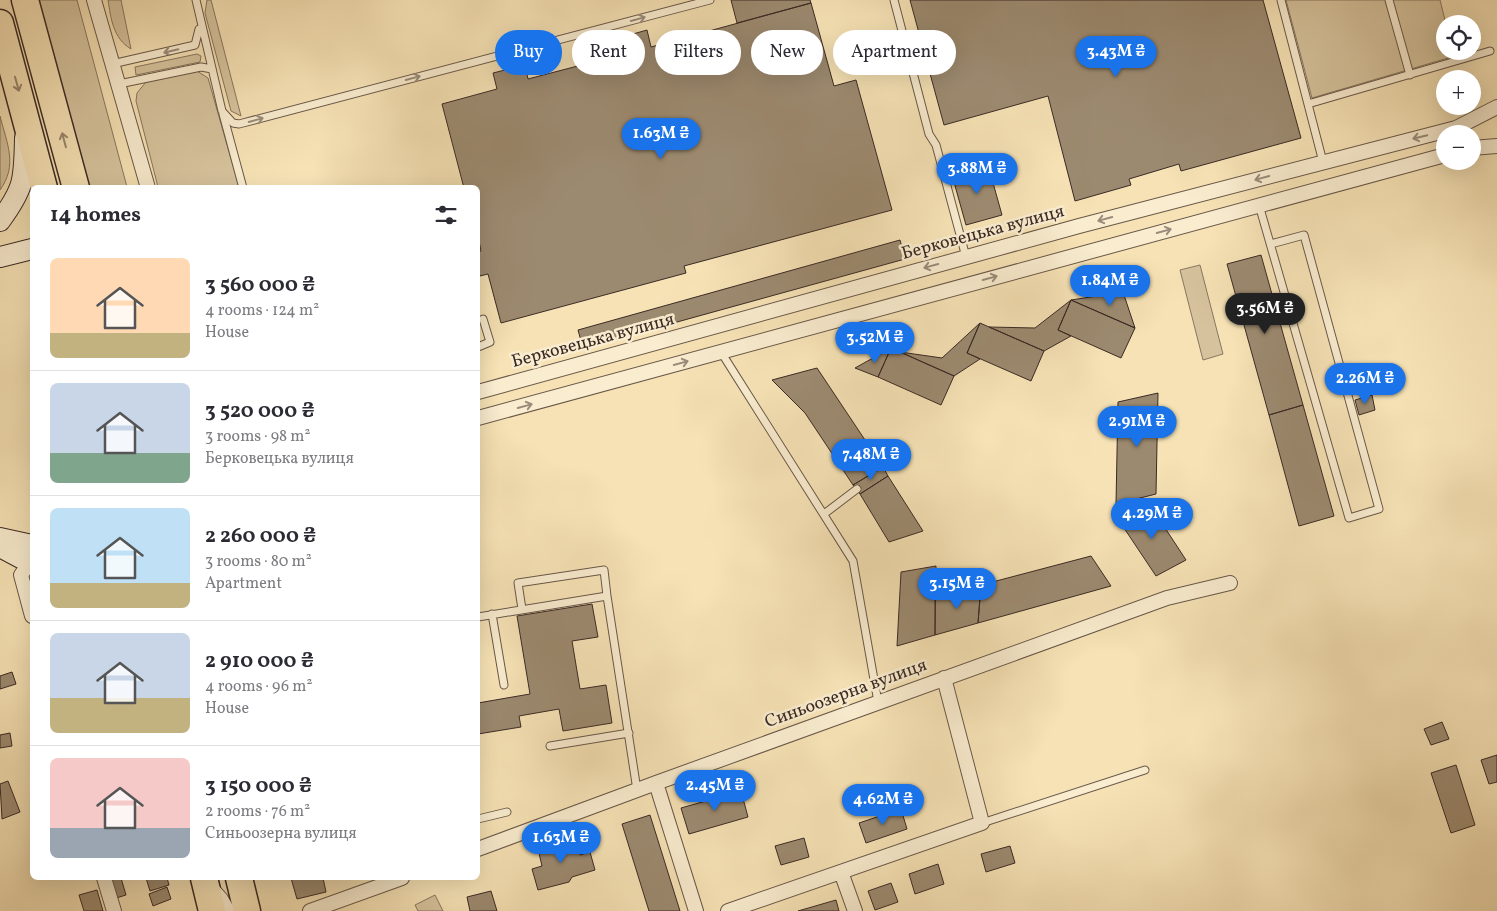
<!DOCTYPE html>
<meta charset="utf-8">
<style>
body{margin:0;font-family:Vollkorn,serif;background:#f7f7f7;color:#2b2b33;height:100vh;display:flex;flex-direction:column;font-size:19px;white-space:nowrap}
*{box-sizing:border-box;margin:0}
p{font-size:16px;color:#7c7c81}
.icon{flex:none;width:28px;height:28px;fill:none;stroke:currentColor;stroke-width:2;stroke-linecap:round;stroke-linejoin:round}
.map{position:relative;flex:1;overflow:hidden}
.details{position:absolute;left:30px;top:185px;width:450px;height:695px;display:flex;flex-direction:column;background:#fff;border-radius:8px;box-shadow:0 5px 20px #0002}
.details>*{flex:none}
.top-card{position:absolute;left:495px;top:30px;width:475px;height:45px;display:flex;gap:10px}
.controls{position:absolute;left:1436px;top:15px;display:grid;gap:10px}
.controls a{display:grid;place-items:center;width:45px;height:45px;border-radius:50%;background:#fff;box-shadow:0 5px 20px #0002;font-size:25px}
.price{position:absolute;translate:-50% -42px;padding:0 11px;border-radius:18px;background:#1a73e8;color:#fff;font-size:16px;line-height:32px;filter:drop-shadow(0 1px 2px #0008)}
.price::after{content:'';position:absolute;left:50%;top:30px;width:15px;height:11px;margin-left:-8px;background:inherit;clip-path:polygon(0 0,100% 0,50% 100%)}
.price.current{background:#222;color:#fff}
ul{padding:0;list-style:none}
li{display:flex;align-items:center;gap:15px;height:125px;padding:0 20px}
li+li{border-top:1px solid #e1e1e2}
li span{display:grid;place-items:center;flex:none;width:140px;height:100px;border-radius:8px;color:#555}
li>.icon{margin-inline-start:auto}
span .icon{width:60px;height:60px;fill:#fffc;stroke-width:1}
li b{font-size:21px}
h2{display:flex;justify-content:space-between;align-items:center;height:60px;padding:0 20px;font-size:21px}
.pill{padding:0 18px;border-radius:22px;background:#fff;box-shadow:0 5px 20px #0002;font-size:18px;line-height:45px}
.pill.current{background:#1a73e8;color:#fff}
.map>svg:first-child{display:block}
.green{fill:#d6c39d;stroke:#887661}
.building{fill:#9c8a70;stroke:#3a2a25}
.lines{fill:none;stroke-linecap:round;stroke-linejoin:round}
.lane-casing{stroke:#695849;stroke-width:9}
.street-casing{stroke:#695849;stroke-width:16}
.secondary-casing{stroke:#3a2a25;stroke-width:22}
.highway-casing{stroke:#3a2a25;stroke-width:29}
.lane{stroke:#f9eccf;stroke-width:7}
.street{stroke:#f9eccf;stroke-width:14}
.secondary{stroke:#f9eccf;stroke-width:20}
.highway{stroke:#f6e2b5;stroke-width:26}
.oneway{stroke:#9a8b7a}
.oneway2{stroke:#98866d}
.labels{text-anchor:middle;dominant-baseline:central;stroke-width:5;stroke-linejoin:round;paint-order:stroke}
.street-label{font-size:18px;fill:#3a2a25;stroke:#f9eccf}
</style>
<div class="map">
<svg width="1497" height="911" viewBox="0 0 1497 911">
<rect width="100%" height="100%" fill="#f6e2b5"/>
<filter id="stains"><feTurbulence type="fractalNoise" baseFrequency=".004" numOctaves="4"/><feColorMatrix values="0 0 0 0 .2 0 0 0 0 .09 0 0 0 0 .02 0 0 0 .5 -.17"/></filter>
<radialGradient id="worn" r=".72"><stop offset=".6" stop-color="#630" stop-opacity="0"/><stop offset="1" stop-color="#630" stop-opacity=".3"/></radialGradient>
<path class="green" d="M38,0H77L127,187H87Z
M108,0H121L131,49C113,38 111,19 108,0Z
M207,0H211L241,116L231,111L205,13Z
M1286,0H1440L1446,24L1445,51H1454L1455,56L1312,98Z
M197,54L201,56L200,62L136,75L135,67Z
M197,71L208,78L239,187H158L136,101L137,93L146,82Z
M0,116C7,144 18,165 0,190Z
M1200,265L1223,354L1203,360L1180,270Z
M435,895L443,911H418L415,905Z"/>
<path class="building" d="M731,0H810L811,3L737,23Z
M910,0H1263L1301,138L1181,171L1179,164L1129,179L1131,185L1075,201L1048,96L944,125Z
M811,3L834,86L856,80L892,210L684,266L686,273L501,323L488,274L480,276L478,268V252L481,251L478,236V188H464L442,104L497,89L493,73L525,65L528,79L616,56L612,40L647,30L651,47Z
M988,165L1002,215L966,225L952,175Z
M900,240L905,259L583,348L578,330Z
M1261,255L1303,405L1269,415L1227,264Z
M1123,292L1135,328L1071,300Z
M1071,300L1135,328L1121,358L1058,330Z
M1071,300L1058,330L1071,336L1044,351L989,327L1035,328Z
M980,323L1044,351L1031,381L967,353Z
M980,323L967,353L980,359L954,376L900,352L942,358Z
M891,348L954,376L941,405L878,377Z
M891,348L878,377L855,368Z
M817,368L883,467L853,485L805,413L772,380Z
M1158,393L1156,494L1116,504L1118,402Z
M1372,395L1375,410L1359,415L1355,400Z
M1303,405L1334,516L1299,526L1269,415Z
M883,467L888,476L860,494L853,485Z
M888,476L923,531L889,542L860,494Z
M1152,508L1186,560L1156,576L1120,522L1121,515Z
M1091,556L1111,586L978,623L981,585Z
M936,566L935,635L897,646L901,572Z
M981,585L978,623L935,635V599Z
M592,604L598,637L572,641L580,689L606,685L612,723L563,731L559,709L519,716L521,727L478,734V703L530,694L517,616Z
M12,672L16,684L0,689V676Z
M1442,722L1449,739L1431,745L1424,729Z
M10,733L12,746L0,748V735Z
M1497,755V782L1489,784L1481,760Z
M1456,765L1475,825L1451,833L1431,773Z
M8,781L20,812L2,819L0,784Z
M741,791L748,817L689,834L681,808Z
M901,809L907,829L866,843L859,823Z
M650,815L680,911H649L622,824Z
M576,838L580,855L590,852L595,870L572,877L569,882L538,890L532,869L542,866L538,849Z
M804,838L809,857L781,865L775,846Z
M1010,846L1015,863L986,872L981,854Z
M938,864L944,884L915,894L909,874Z
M107,878H121L126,895L113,899Z
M146,878H167L169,885L150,891Z
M291,878H323L326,892L297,899Z
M891,883L898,902L875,910L868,891Z
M167,887L171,899L153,906L149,894Z
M97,890L103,911H84L79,895Z
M491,891L497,911H470L467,897Z
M836,900L839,911H798Z"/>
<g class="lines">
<defs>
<path id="lane" d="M196,0L222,111L233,123L239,124L710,0
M894,0L929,134L936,145L966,257
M1281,0L1323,162
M1389,0L1410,75
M112,64L195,45L199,29
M119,84L201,67L212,69
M1308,104L1490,51
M223,114L243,188
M1259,205L1349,518L1379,509L1304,235L1271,244
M478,347L490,342L483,319
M721,352L853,561L878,702
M824,514L857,489
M522,609L518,583L604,570L607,596
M492,614L504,685
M478,617L607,596L637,790
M550,746L629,733
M478,819L507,812
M982,823L1145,770"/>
<path id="street" d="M94,0L148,188
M1472,148L1497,146
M478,392L1079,226L1456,128L1497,107
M478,418L1445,155
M30,562L21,575L32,616
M656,783L696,911
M478,849L656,783L1167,598L1230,583
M841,872L855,911
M104,878L114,911
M212,889L221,899L228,911
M310,911L402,878
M728,911L982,823L944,678"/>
<path id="secondary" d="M0,221C25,187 24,179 25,138
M0,257L32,249
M0,538L32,545
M0,547L32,564"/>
<path id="highway" d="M25,0L76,188
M0,23L44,188
M204,878L212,911
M239,878L247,911"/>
</defs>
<use href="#lane" class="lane-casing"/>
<use href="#street" class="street-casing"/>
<use href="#secondary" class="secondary-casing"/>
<use href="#highway" class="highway-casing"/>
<use href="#lane" class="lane"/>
<use href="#street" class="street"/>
<use href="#secondary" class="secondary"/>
<use href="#highway" class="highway"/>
</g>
<defs><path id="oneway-shaft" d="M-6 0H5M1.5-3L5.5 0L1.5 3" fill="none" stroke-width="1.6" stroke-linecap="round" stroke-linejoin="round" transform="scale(1.25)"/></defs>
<g class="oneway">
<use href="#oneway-shaft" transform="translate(638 19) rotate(-15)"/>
<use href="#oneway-shaft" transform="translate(171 51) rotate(167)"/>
<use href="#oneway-shaft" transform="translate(413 78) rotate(-15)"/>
<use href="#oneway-shaft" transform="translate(256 120) rotate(-15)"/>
<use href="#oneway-shaft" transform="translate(1420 137) rotate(166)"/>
<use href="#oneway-shaft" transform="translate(1262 178) rotate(165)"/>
<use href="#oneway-shaft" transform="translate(1105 219) rotate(165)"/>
<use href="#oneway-shaft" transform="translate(1164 231) rotate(-15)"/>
<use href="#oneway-shaft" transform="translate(931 266) rotate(165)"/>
<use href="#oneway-shaft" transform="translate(990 278) rotate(-15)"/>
<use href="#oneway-shaft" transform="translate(681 363) rotate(-15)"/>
<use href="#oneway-shaft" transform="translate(525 406) rotate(-15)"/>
</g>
<g class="oneway2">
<use href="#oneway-shaft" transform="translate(17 84) rotate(74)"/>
<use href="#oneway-shaft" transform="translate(64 140) rotate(-105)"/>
</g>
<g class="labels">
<g class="street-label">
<text transform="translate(983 233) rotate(-15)">Берковецька вулиця</text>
<text transform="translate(593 341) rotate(-15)">Берковецька вулиця</text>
<text transform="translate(846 694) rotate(-20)">Синьоозерна вулиця</text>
</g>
</g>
<rect width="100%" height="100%" filter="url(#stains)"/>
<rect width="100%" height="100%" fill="url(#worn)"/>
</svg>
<div class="controls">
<a><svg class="icon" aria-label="locate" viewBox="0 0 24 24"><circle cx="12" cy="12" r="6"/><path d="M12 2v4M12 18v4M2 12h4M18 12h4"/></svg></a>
<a>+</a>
<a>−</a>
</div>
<b class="price" style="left:1116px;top:78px">3.43M ₴</b>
<b class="price" style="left:661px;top:160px">1.63M ₴</b>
<b class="price" style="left:977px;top:195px">3.88M ₴</b>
<b class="price" style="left:1110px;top:307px">1.84M ₴</b>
<b class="price current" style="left:1265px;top:335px">3.56M ₴</b>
<b class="price" style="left:875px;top:364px">3.52M ₴</b>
<b class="price" style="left:1365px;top:405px">2.26M ₴</b>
<b class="price" style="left:1137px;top:448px">2.91M ₴</b>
<b class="price" style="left:871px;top:481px">7.48M ₴</b>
<b class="price" style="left:1152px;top:540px">4.29M ₴</b>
<b class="price" style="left:957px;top:610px">3.15M ₴</b>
<b class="price" style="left:715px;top:812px">2.45M ₴</b>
<b class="price" style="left:883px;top:826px">4.62M ₴</b>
<b class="price" style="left:561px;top:864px">1.63M ₴</b>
<div class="top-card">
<a class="pill current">Buy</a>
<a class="pill">Rent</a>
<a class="pill">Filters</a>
<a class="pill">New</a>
<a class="pill">Apartment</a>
</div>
<section class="details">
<h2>14 homes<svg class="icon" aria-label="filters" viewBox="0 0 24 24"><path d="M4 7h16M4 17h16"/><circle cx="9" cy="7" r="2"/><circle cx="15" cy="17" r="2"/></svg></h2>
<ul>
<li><span style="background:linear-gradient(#ffd9b3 75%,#c2b280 0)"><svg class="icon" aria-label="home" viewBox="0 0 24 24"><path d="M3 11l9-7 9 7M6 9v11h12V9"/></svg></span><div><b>3 560 000 ₴</b><p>4 rooms · 124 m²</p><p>House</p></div></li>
<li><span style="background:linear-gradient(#c9d6e8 70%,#7fa58c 0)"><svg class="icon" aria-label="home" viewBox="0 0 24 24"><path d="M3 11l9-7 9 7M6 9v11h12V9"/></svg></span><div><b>3 520 000 ₴</b><p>3 rooms · 98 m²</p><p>Берковецька вулиця</p></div></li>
<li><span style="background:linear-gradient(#bfe0f5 75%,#c2b280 0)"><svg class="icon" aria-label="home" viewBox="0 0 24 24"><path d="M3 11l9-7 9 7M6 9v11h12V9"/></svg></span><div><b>2 260 000 ₴</b><p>3 rooms · 80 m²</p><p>Apartment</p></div></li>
<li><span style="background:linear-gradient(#c9d6e8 65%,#c2b280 0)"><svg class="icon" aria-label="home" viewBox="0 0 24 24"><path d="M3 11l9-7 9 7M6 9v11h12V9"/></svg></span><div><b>2 910 000 ₴</b><p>4 rooms · 96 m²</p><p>House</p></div></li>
<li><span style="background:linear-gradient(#f6c9c9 70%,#9aa5b1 0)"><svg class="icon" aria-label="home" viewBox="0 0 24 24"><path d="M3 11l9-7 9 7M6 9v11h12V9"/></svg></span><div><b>3 150 000 ₴</b><p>2 rooms · 76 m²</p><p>Синьоозерна вулиця</p></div></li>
</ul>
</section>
</div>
